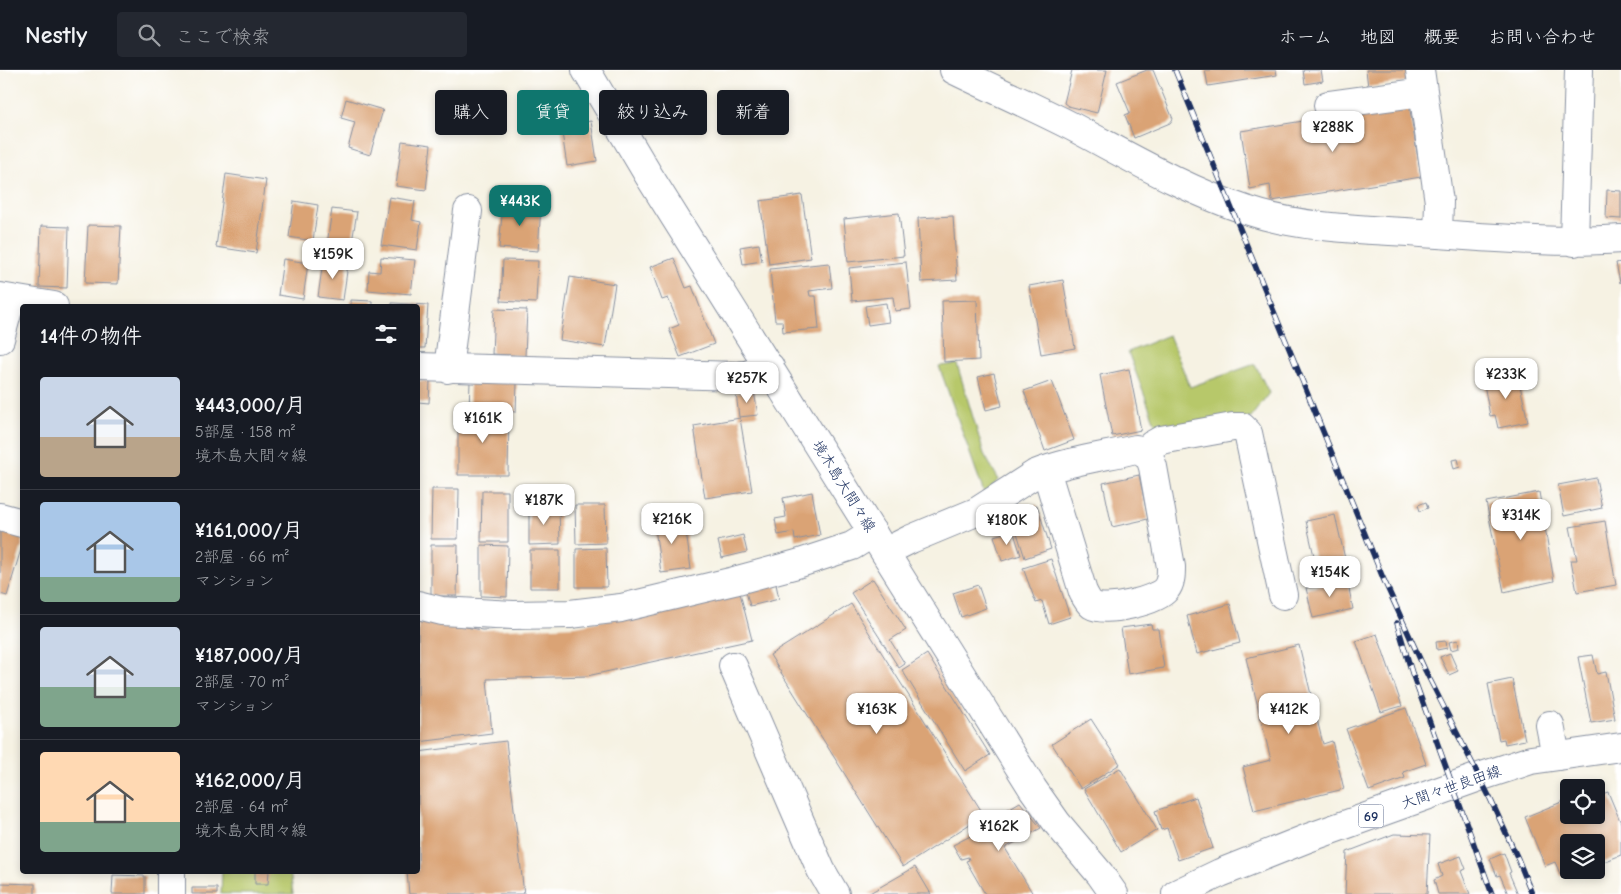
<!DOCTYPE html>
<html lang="ja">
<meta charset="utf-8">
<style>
body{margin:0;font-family:"Comic Neue","Klee One",sans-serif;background:#242831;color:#f1f3f6;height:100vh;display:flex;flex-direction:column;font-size:19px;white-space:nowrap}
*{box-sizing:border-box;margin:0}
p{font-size:16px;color:#9ea1a6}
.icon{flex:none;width:28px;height:28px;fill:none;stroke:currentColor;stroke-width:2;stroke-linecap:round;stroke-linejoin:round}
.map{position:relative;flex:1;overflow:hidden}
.details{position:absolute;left:20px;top:234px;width:400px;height:570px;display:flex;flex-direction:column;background:#171b24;border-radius:5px;box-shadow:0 2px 8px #0003}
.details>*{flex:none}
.top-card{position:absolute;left:435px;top:20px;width:475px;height:45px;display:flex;gap:10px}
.buttons{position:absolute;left:1560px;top:709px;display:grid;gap:10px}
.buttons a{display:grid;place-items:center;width:45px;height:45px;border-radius:5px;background:#171b24;box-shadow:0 2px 8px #0003;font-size:25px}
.price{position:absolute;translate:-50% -42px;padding:0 11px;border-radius:10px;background:#fff;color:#222;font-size:16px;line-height:32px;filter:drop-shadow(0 1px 2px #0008)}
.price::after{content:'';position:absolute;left:50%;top:30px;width:15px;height:11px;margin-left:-8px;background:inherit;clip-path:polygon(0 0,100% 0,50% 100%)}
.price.active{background:#0f766e;color:#fff}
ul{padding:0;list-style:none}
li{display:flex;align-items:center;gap:15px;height:125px;padding:0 20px}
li+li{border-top:1px solid #363941}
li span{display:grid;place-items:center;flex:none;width:140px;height:100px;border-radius:5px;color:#555}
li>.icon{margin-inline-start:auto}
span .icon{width:60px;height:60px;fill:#fffc;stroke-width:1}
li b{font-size:21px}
h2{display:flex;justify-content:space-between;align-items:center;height:60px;padding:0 20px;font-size:21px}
.chip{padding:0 18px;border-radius:5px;background:#171b24;box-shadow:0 2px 8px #0003;font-size:18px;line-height:45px}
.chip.active{background:#0f766e;color:#fff}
header{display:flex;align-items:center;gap:30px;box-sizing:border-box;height:70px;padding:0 25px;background:#171b24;border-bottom:1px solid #363941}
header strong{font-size:24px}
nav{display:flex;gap:28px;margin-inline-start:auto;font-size:18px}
.search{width:350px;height:45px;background:#242831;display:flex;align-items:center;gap:12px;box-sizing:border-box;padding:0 18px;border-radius:5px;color:#9ea1a6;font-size:19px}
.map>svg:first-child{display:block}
.green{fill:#b7c86b;stroke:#697c64}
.building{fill:#daa375}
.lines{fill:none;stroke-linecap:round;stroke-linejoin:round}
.minor-casing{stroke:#8890a0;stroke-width:30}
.major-casing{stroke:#8890a0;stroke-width:30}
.minor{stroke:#fff;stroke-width:28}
.major{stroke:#fff;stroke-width:28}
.rail-casing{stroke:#1b2f5e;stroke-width:5.5}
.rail{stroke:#fff;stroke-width:4;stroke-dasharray:11;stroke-linecap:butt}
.labels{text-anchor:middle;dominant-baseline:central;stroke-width:4.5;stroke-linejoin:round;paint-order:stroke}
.shield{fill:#fff;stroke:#5f6d8e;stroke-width:1}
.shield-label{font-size:14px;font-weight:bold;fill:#1b2f5e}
.street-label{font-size:15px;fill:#1b2f5e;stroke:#fff}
</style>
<header>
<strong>Nestly</strong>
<div class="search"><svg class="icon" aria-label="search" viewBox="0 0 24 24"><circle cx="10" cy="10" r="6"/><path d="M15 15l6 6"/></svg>ここで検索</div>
<nav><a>ホーム</a><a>地図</a><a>概要</a><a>お問い合わせ</a></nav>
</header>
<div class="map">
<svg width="1621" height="824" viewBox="0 0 1621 824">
<rect width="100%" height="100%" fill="#fff"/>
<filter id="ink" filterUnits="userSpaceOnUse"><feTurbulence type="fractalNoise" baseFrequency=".02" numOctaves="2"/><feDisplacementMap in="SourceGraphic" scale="10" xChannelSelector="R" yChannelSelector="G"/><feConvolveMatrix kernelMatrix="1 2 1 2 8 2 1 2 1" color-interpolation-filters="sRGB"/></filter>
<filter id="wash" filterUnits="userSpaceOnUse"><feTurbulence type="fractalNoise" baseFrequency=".0096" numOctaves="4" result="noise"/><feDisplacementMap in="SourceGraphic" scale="20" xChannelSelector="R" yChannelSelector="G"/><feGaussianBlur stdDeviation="1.12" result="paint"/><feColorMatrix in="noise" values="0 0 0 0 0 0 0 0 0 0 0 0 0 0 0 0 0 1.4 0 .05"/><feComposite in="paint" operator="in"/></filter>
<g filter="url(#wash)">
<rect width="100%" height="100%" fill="#f6f2e3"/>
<path class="green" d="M1169,265L1190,317L1255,294L1269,323L1251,347L1158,361L1128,282Z
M957,294L984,384L999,410L984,423L939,296Z
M222,801H290L293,824H221Z"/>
<g id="blocks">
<path class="building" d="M1072,0H1107L1097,43L1068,36L1064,33Z
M1147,0H1153L1173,49L1170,53L1134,68L1125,45L1130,43L1117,12Z
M1205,0H1276L1277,5L1208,16Z
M1303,0H1321L1323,11L1305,14Z
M1366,0H1407L1409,11L1368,17Z
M346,29L383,40L370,85L348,78L355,52L341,48Z
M1409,34L1421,107L1272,131L1270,115L1250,119L1241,61Z
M591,51L597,91L567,96L561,56Z
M402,71L431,75L426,120L396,116Z
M226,104L266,110L256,183L216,177Z
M1607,120L1621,121V149L1606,148Z
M802,125L811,188L769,194L760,131Z
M389,127L415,131L412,150L421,152L417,180L381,175Z
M294,131L318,135L313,171L289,167Z
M503,134L541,136L538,181L499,178Z
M332,139L357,142L351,178L327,175Z
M899,143L904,186L848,192L844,149Z
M953,146L957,210L921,212L918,148Z
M88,155L121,156L118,214L85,213Z
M41,156L69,157L67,218L39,217Z
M759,174L762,191L743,194L740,177Z
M381,187L415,190L411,224L368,220L369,201L380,202Z
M674,188L686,218L692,216L714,274L680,287L669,259L679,255L668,228L662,230L650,197Z
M283,189L308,193L303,229L278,225Z
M503,190L538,191L536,233L501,231Z
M323,191L348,194L343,230L318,227Z
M906,192L911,239L895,241L893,227L852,231L849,198Z
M1621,192V212L1620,213L1616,193Z
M829,193L832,218L809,221L810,226H816L819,259L783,262L782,251H775L770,199Z
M570,207L615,214L605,277L560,270Z
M1063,210L1075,278L1041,284L1029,216Z
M351,230L372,231V236H351Z
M977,230L979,290L944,292L942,231Z
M392,233L428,235L425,278H418V236H392Z
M886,233L889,252L868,255L865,236Z
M494,239L527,240L525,286L492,284Z
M1129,299L1141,360L1112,366L1100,305Z
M1517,302L1528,352L1498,358L1495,345L1490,346L1483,309Z
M994,303L1002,336L986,340L978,307Z
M418,311H430L429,333L418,332Z
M1052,311L1074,370L1045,381L1024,321Z
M470,312L517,313L516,342L469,340Z
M754,321L758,345L739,347L736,323Z
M458,343L509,344L508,405H458Z
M740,348L752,421L705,428L694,356Z
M1458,389L1460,397L1454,399L1452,390Z
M1139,405L1148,449L1112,457L1103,413Z
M1596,408L1602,438L1564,446L1558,415Z
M432,419H459L458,469H431Z
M482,421H508V472H481Z
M812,422L820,465L795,470L794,462L778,465L775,449L786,447L783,428Z
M1539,422L1554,511L1504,522L1486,432Z
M1426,432L1428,438L1420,441L1418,435Z
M575,435H605L606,473L576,474Z
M1037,435L1051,479L1025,488L1011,444Z
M559,436L560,474L529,475V437Z
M1335,445L1346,493L1317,499L1306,451Z
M684,446L691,499L661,503L654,450Z
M1605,451L1616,515L1577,522L1571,490H1577L1570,457Z
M0,458L22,465V476L7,526L0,524Z
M1013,460L1021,485L1002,491L994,466Z
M743,465L747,482L722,488L718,471Z
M431,475H458L457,526H431Z
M481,475L508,476L507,527L481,526Z
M606,478L607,517H576V479Z
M530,480H560V518H530Z
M1051,489L1070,547L1049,554L1042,531L1036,533L1023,498Z
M873,509L906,560L890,570L905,594L899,598L851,523Z
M1347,509L1353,539L1313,548L1306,518Z
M776,514L779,529L750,536L746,522Z
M978,515L986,538L961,547L953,523Z
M740,523L752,570L587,606L487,609L492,663L418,672V548L482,560L576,556Z
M851,534L984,745L903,797L770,585Z
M1230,534L1240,573L1197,584L1187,546Z
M1151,554L1152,559H1158L1164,598L1128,604L1121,558Z
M1377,564L1402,636L1381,642L1356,571Z
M1458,570L1459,578L1451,580L1449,572Z
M1446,571L1447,578L1437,580L1436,572Z
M1299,575L1323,674L1332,671L1344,719L1254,741L1243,697L1271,690L1246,588Z
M1450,583L1458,601L1449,605L1440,587Z
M927,584L990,685L965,701L902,600Z
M1593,585L1597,604L1606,602L1615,649L1591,653L1578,587Z
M1512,609L1525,670L1505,674L1504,669L1499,670L1488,614Z
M1406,638L1426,694L1403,702L1405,708L1369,721L1346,659Z
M1091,649L1120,694L1081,719L1052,674Z
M506,671L524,824H409L407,801H418V682Z
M1120,698L1157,760L1121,782L1084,719Z
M1608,722L1621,753V785L1596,795V772H1569V800H1575L1561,806L1555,792L1545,796L1525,747L1569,729V745H1596V726Z
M1196,727L1213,778L1178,790L1167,758L1161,760L1155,741Z
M1020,732L1041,758L1005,778L1033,824H985L966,791L969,790L968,787L961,789L953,775L988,757L986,752Z
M1394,764L1430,765L1427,824H1345L1347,782Z
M1504,783L1511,802L1509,803L1518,824H1508L1500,805L1497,806L1490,789Z
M1461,786L1466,799L1461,801L1470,824H1438L1434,810L1442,806L1438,794Z
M915,797L931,824H868Z
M255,801H269L268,814H255Z
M113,805L145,806V824H112Z
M1,813L35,814V824H1Z
M192,818H217V824H192Z"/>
</g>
</g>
<g filter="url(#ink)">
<use href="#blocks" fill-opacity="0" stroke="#8890a0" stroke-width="1"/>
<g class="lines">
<defs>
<path id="minor" d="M954,0C993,19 1034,37 1073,57C1130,87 1184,119 1246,140C1302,159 1363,159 1421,163C1488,167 1554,174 1621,169
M1420,0L1439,132L1438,164
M1328,35L1423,22
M1574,172L1579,0
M0,227L54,236
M0,269L11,229
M418,297L738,306L746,305L770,297
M448,299L468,141
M1144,382L1152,375L1161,370L1233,357H1242L1248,363L1283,525
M0,447L22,453
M885,482L911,469L976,442L1035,404C1068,391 1102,387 1136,379C1146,382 1150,386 1153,397L1171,497C1171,504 1171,513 1166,519C1157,531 1105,543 1092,535C1088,532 1085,526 1083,522L1046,400
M418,535L442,541L513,545L570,544L621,538L734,511L797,494L852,476L873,463
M733,596L821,800L835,824
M1550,655L1556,686
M171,824V801"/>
<path id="major" d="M586,0L649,106L1033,719L1057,753L1100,804L1114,824
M1176,824L1220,803L1308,768L1479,707L1531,690L1621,677"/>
</defs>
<use href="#minor" class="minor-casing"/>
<use href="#major" class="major-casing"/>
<use href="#minor" class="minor"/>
<use href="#major" class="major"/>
<defs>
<path id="rail" d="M1175,0L1383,508L1425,600L1489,726L1518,789L1532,824
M1397,553L1412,603L1492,824"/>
</defs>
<use href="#rail" class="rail-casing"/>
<use href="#rail" class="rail"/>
</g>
</g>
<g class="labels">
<rect class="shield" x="1358.5" y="734.5" width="25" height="23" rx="4"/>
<g class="shield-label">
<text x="1371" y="746">69</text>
</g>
<g class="street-label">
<text transform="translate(844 416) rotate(58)">境木島大間々線</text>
<text transform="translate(1451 717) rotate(-19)">大間々世良田線</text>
</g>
</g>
</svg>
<div class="buttons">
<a><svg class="icon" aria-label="locate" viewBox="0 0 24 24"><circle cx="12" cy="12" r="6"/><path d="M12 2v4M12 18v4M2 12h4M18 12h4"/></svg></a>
<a><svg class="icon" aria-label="layers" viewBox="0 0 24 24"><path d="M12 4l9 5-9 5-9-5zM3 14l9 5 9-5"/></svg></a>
</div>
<b class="price" style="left:1333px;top:83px">¥288K</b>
<b class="price active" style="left:520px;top:157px">¥443K</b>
<b class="price" style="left:333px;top:210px">¥159K</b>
<b class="price" style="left:1506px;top:330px">¥233K</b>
<b class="price" style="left:747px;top:334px">¥257K</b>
<b class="price" style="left:483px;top:374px">¥161K</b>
<b class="price" style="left:544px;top:456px">¥187K</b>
<b class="price" style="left:1521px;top:471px">¥314K</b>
<b class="price" style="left:672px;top:475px">¥216K</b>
<b class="price" style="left:1007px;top:476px">¥180K</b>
<b class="price" style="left:1330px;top:528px">¥154K</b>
<b class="price" style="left:877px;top:665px">¥163K</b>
<b class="price" style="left:1289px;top:665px">¥412K</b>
<b class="price" style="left:999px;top:782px">¥162K</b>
<div class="top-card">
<a class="chip">購入</a>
<a class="chip active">賃貸</a>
<a class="chip">絞り込み</a>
<a class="chip">新着</a>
</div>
<section class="details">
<h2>14件の物件<svg class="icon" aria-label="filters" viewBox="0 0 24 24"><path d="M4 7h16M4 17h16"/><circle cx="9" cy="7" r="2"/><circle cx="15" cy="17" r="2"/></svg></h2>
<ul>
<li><span style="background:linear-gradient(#c9d6e8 60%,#b9a48a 0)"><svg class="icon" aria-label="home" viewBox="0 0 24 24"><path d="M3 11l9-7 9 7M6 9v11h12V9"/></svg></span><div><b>¥443,000/月</b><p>5部屋 · 158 m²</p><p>境木島大間々線</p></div></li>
<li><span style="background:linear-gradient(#a9c7e8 75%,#7fa58c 0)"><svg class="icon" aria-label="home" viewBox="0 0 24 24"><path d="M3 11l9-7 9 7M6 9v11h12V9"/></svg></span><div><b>¥161,000/月</b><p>2部屋 · 66 m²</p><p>マンション</p></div></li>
<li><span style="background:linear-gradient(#c9d6e8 60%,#7fa58c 0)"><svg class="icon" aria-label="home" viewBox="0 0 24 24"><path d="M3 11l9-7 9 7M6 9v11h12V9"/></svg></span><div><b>¥187,000/月</b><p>2部屋 · 70 m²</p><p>マンション</p></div></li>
<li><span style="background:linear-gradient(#ffd9b3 70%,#7fa58c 0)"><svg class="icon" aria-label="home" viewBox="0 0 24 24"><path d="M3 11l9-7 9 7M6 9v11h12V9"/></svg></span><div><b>¥162,000/月</b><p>2部屋 · 64 m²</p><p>境木島大間々線</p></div></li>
</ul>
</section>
</div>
